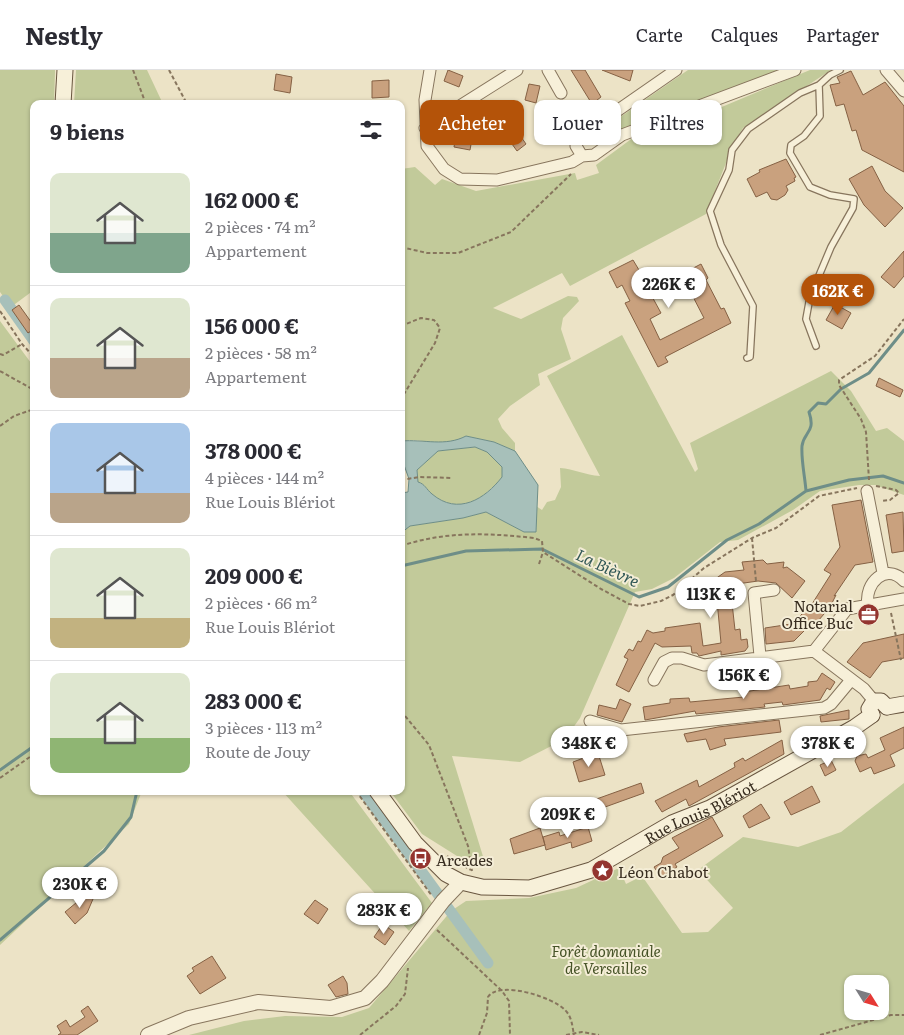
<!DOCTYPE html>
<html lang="fr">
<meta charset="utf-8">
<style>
body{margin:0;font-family:Literata,serif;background:#f7f7f7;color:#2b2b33;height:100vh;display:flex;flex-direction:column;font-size:19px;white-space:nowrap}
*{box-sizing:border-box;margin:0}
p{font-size:16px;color:#7c7c81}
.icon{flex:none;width:28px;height:28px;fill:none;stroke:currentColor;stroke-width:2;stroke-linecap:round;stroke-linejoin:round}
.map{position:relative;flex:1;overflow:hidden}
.details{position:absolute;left:30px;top:30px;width:375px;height:695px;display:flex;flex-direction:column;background:#fff;border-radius:10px;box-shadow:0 1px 4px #0004}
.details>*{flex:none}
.top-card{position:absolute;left:420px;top:30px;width:409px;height:45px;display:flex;gap:10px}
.needle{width:32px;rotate:127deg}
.controls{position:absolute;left:844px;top:905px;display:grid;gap:10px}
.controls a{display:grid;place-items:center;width:45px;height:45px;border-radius:10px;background:#fff;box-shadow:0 1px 4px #0004;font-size:25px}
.price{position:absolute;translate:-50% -42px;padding:0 11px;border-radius:18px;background:#fff;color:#222;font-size:16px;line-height:32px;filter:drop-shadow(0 1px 2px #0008)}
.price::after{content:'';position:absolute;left:50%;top:30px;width:15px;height:11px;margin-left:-8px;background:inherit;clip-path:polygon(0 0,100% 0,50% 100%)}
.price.current{background:#b45309;color:#fff}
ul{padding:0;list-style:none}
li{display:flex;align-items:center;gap:15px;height:125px;padding:0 20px}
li+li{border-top:1px solid #e1e1e2}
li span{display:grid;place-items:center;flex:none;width:140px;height:100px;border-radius:10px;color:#555}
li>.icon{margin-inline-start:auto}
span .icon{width:60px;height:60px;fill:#fffc;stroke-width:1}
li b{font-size:21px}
h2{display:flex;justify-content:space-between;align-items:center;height:60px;padding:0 20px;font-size:21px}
.chip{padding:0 18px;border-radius:10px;background:#fff;box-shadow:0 1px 4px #0004;font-size:18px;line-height:45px}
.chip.current{background:#b45309;color:#fff}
header{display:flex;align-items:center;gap:30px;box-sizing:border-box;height:70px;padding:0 25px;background:#fff;border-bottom:1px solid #e1e1e2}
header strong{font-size:24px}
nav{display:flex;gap:28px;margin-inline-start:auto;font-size:18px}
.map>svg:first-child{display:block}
.green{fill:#c2ca9a;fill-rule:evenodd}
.water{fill:#a7c0ba;stroke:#6e8e88;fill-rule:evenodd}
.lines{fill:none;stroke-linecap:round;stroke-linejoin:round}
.stream{stroke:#6e8e88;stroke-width:3}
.canal{stroke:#a7c0ba;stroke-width:11}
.building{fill:#c9a17e;stroke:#856144}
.service-casing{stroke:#87755d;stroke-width:8}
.minor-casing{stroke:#87755d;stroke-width:13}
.tertiary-casing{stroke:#87755d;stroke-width:16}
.secondary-casing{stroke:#695640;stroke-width:17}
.path{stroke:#87755d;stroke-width:2;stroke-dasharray:4 2.5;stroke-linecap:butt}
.service{stroke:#f7f0d9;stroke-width:5.5}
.minor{stroke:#f7f0d9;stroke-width:11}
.tertiary{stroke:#f7f0d9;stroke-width:14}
.secondary{stroke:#f7f0d9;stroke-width:15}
.labels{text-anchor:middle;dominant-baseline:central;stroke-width:4;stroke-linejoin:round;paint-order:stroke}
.poi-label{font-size:15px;fill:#382d20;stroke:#f4edd6;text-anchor:start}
.street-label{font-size:15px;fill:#382d20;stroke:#f4edd6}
.park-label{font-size:15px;font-style:italic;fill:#465327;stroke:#f4edd6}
.water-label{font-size:16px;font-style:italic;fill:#305756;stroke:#f4edd6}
</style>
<header>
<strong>Nestly</strong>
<nav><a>Carte</a><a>Calques</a><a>Partager</a></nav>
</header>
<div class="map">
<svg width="904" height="965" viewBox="0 0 904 965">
<rect width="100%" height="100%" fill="#ece3c6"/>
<path class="green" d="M0,0H55V2L54,34H34V220L11,237L0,222Z
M76,0H147L163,34H74Z
M688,0H784L620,61L613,52Z
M810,0H831L743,58L733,75L706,144L570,216L562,203L493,238L521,249L568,226L577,227L579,231L563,248L561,259L571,289L538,304L540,315L510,336L498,349L502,358L515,373V381L494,372L466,366L455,372L436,373L415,370L401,371V99L415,97L435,115L442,109L476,121L575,103L577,110L599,103L596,95L634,67L705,44Z
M0,251L34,297V721H142L129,754L0,875Z
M622,265L695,402L698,399L690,373L831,301L851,321L876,361L887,358L904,371V425L875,415H859L820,421L793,440L738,470L720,472L674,508L652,519L635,522L580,648L565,669L520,692L452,686L486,796L457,786L422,764L390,721H401V463L410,456L463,448L486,442L524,462H536V436L542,440L547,432L555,430L561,417L560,398C574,399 585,405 600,406L547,306Z
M475,377L487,382L502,397V407C484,429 459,446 432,424C426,419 425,414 418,412L417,400L438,381Z
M904,713V965H189L244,951L285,946L342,947L369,938L451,841L466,831L529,828L576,818L619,798L626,814L642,806L682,863L708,862L733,838L698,800L743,767L798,777L841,762ZM852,914H880V941H852Z
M282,721H349L432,833L409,861Z"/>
<path class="water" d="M466,366L494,372L515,381L538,415L536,462H524L486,442L463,448L410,456L401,463V423L408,422L409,409L404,395H401V371C424,369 445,377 466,366ZM475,377L487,382L502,397V407C485,429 458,446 432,424C426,419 425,414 418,412L417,400L438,381Z"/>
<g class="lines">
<path class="stream" d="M806,421L849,410L883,406L904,413
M401,496L466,481L542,479L639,527L668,517L727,470L759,454L806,421C805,407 801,390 802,376C804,361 816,363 809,342L818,333L826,334L841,319L869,303L904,260
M0,700L34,676
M0,870L104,781L131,747L137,721"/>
<path class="canal" d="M5,230L34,271
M363,721L488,893"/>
</g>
<path class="building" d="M448,0L463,6L459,17L444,11Z
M571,0H585L601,27L592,34Z
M602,0H633L630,11Z
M851,1L863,25L885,12L904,36V102L862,80L856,60L852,61L844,34L836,36L830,15L840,13L837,7Z
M276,4L292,7L290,23L274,20Z
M389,10V27L372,28V11Z
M529,14L540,16L536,33L525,30Z
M497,33L508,38L501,53L491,48Z
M542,45L554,46L553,62H541Z
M457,60L473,63L470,80L454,77Z
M517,61L526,74L517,81L507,67Z
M786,89L796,107L794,108L795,111L786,116L788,120L785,125L777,130L771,129L767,122L756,127L747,109L760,102L759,100Z
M872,96L885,121L903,138L885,157L864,135L849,109Z
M904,181V206L894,218L881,207Z
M633,190L642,205L647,202L655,218L649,221L661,243L650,249L660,270L704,248L689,219L686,220L678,206L701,194L708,208L706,210L721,239L724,238L731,253L665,287L668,292L658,297L625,233L630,231L622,215L617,218L609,202Z
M835,234L851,243L842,259L826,250Z
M19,235L34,256V259L28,263L12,240Z
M879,308L903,320L900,327L876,316Z
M861,430L873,492L855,495L834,526L836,525L830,537L812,558L809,556L794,571L766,574L765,558L791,554L797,547L798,548L812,534L831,504L824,500L840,477L832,435Z
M903,442L904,481L892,483L886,445Z
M763,490L767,494L784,492L783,498L787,497L805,511L792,528L776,513L758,511L730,515L735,560L740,559L741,570L747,569L748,577L745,581L721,585V581L699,586L697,583H692L691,576L662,577L655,573L629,622L616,615L628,589L624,587L629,579L633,581L638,571L641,572L647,560L653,563L665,561V558L700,553L703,576L721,573L716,520L711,512L725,502L744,500L742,492Z
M904,564V588L882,592L870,608L847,592L863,573Z
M822,603L835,612L830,620L827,618L820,630L783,635L782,632L764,634L765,637L696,644L695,641L645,650L643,637L670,633V629L689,628L690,632L744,627V622L763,619L789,615L790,619L808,616V612L817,611Z
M620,629L631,634L622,652L597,645L599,635L616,639Z
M849,640V649L821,652L820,646Z
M779,650L781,662L724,669L726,675L710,680L706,669L687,672L684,664L718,657Z
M904,657V678L890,685L895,696L874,704L871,697L860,702L855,691L857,686L866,684L868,688L885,680L880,668Z
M782,670L784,684L689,736L686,729L662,742L655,731L697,710L699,717L735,697L734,693L743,688L745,691Z
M589,686H599L605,705L579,712L573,692Z
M831,690L836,700L825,706L820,695Z
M641,713L644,723L594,741L591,731Z
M812,716L820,732L791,745L784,732Z
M761,734L770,748L749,758L743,746Z
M712,747L723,766L675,794L677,797L661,807L654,797L661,793L663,787L679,778L672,768Z
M588,757L592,771L572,778L571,772L546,780L543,767L559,762L560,766Z
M540,758L545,775L514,784L510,769Z
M88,823L93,829L87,843L75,854L65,842Z
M315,830L328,839L318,854L304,844Z
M383,854L394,862L385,875L374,867Z
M212,886L226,908L200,924L187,906L194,901L192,898Z
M343,906L347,913L348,924L336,927L328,915Z
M88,936L98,951L77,965H58L61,963L57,956L66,950L70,957L85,947L81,941Z"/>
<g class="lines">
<defs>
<path id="service" d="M816,276L806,249L810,227L831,177L853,138L854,129L830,125L810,117L790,83L791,75L804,66L820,46L819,15L830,5L840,0
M747,288L750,287L753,236L721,175L710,141L729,100L732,80L748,59L800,23L819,15"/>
<path id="minor" d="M430,0L425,30L427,76L444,99L460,109L497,110L572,92L582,86
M548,0L561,23
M676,0L578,68L576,76L582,86L594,85L622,65L795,0
M886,0L904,21
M425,58L517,0
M867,421L883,503
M868,535C864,513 886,492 904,511
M760,586L754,523L774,520
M654,610L664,592L672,588H682L704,595L814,581
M874,631L864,619L814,581L847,539L904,529
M590,651L621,660L824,638L831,634L851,610"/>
<path id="tertiary" d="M148,965L189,948L258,932L331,938L365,928L382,911L443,831L461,812"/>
<g id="secondary">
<path d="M63,34L65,0"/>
<path d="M887,637L904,634"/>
<path d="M872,645L869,639L874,631H881L887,637"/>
<path id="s1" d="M377,721L415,773L446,804L461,812L482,817L530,818L591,800L672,753L710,738L855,657L872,645"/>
</g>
</defs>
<use href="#service" class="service-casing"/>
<use href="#minor" class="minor-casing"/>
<use href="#tertiary" class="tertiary-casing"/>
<use href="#secondary" class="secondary-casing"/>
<path class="path" d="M133,0L146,34
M169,0L187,34
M401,177L427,183H458L511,162L571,104
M0,241L22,274L34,287
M401,256L421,248L434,250L440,258L435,273L401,329
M0,284L3,285L22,274
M0,301L34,320
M0,356L14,346L34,339
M401,410L420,407L452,408
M869,410L866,362L861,349L839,315V310L875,286L904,249
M876,416L896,420L899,423L890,430L881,431
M752,468L756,511
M401,476C445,461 488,463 534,468L542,471L543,482L601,519L629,534L640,536L661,531L673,525L704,498L752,468L776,458L819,426L857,418
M539,494L543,482
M891,543L901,590
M401,641L429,675L468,776L472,801
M0,708L34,684
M356,721L432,826
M447,786L471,800
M437,860L502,921L509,931L510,965
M360,965L396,936L405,924L408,898
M479,965L487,943L488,927C499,910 553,927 565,940C572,947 572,955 574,965
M566,965L582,962L599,965
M820,965L891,945H904"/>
<use href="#service" class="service"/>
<use href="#minor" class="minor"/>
<use href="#tertiary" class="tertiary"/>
<use href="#secondary" class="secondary"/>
</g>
<defs>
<symbol id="office-disc" viewBox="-11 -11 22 22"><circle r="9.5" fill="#93342f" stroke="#f4edd6"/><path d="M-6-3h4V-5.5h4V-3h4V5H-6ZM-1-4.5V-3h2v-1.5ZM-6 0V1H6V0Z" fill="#fff"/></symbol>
<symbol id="bus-disc" viewBox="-11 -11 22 22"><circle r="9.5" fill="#93342f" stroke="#f4edd6"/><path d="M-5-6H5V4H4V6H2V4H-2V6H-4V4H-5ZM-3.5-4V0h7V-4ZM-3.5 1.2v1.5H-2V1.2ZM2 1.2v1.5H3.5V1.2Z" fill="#fff"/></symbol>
<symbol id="sight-disc" viewBox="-11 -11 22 22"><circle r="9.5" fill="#93342f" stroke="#f4edd6"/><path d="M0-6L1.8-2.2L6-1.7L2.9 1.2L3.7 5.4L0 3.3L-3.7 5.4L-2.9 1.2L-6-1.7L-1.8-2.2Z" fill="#fff"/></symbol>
</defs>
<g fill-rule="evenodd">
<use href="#office-disc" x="856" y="532" width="25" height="25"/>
<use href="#bus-disc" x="408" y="776" width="25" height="25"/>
<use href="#sight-disc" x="590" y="788" width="25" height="25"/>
</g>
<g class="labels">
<g class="poi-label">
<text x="853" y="535" text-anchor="end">Notarial<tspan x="853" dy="17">Office Buc</tspan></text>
<text x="436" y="789">Arcades</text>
<text x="618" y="801">Léon Chabot</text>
</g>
<g class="street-label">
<text stroke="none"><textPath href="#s1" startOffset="382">Rue Louis Blériot</textPath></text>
</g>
<g class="park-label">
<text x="606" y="880">Forêt domaniale<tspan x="606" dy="17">de Versailles</tspan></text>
</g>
<g class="water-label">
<text transform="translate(608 497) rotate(25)">La Bièvre</text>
</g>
</g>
</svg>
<div class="controls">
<a><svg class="needle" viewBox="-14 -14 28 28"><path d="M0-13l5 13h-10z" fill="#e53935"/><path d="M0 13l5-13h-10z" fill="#7c7c81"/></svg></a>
</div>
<b class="price" style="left:669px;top:239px">226K €</b>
<b class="price current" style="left:838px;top:246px">162K €</b>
<b class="price" style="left:711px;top:549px">113K €</b>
<b class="price" style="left:744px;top:630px">156K €</b>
<b class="price" style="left:589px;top:698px">348K €</b>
<b class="price" style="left:828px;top:698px">378K €</b>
<b class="price" style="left:568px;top:769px">209K €</b>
<b class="price" style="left:80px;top:839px">230K €</b>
<b class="price" style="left:384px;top:865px">283K €</b>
<div class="top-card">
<a class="chip current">Acheter</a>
<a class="chip">Louer</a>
<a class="chip">Filtres</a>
</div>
<section class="details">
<h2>9 biens<svg class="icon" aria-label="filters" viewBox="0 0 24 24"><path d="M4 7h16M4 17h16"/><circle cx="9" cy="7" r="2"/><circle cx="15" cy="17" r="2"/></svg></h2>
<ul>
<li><span style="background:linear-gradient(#dfe7d0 60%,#7fa58c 0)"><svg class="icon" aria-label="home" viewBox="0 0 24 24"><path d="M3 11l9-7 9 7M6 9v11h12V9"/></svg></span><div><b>162 000 €</b><p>2 pièces · 74 m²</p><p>Appartement</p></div></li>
<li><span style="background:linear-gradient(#dfe7d0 60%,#b9a48a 0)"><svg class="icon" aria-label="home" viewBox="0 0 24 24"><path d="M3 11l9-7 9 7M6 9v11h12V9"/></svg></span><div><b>156 000 €</b><p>2 pièces · 58 m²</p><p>Appartement</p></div></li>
<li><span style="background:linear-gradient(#a9c7e8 70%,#b9a48a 0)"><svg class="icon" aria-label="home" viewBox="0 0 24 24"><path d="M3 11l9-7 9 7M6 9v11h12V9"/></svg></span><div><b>378 000 €</b><p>4 pièces · 144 m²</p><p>Rue Louis Blériot</p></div></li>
<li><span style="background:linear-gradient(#dfe7d0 70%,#c2b280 0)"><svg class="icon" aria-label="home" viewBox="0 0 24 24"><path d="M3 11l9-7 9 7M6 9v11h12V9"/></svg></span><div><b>209 000 €</b><p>2 pièces · 66 m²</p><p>Rue Louis Blériot</p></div></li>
<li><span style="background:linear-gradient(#dfe7d0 65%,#8fb573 0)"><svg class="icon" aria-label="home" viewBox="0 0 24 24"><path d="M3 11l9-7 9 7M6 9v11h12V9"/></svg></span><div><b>283 000 €</b><p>3 pièces · 113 m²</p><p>Route de Jouy</p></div></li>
</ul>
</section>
</div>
